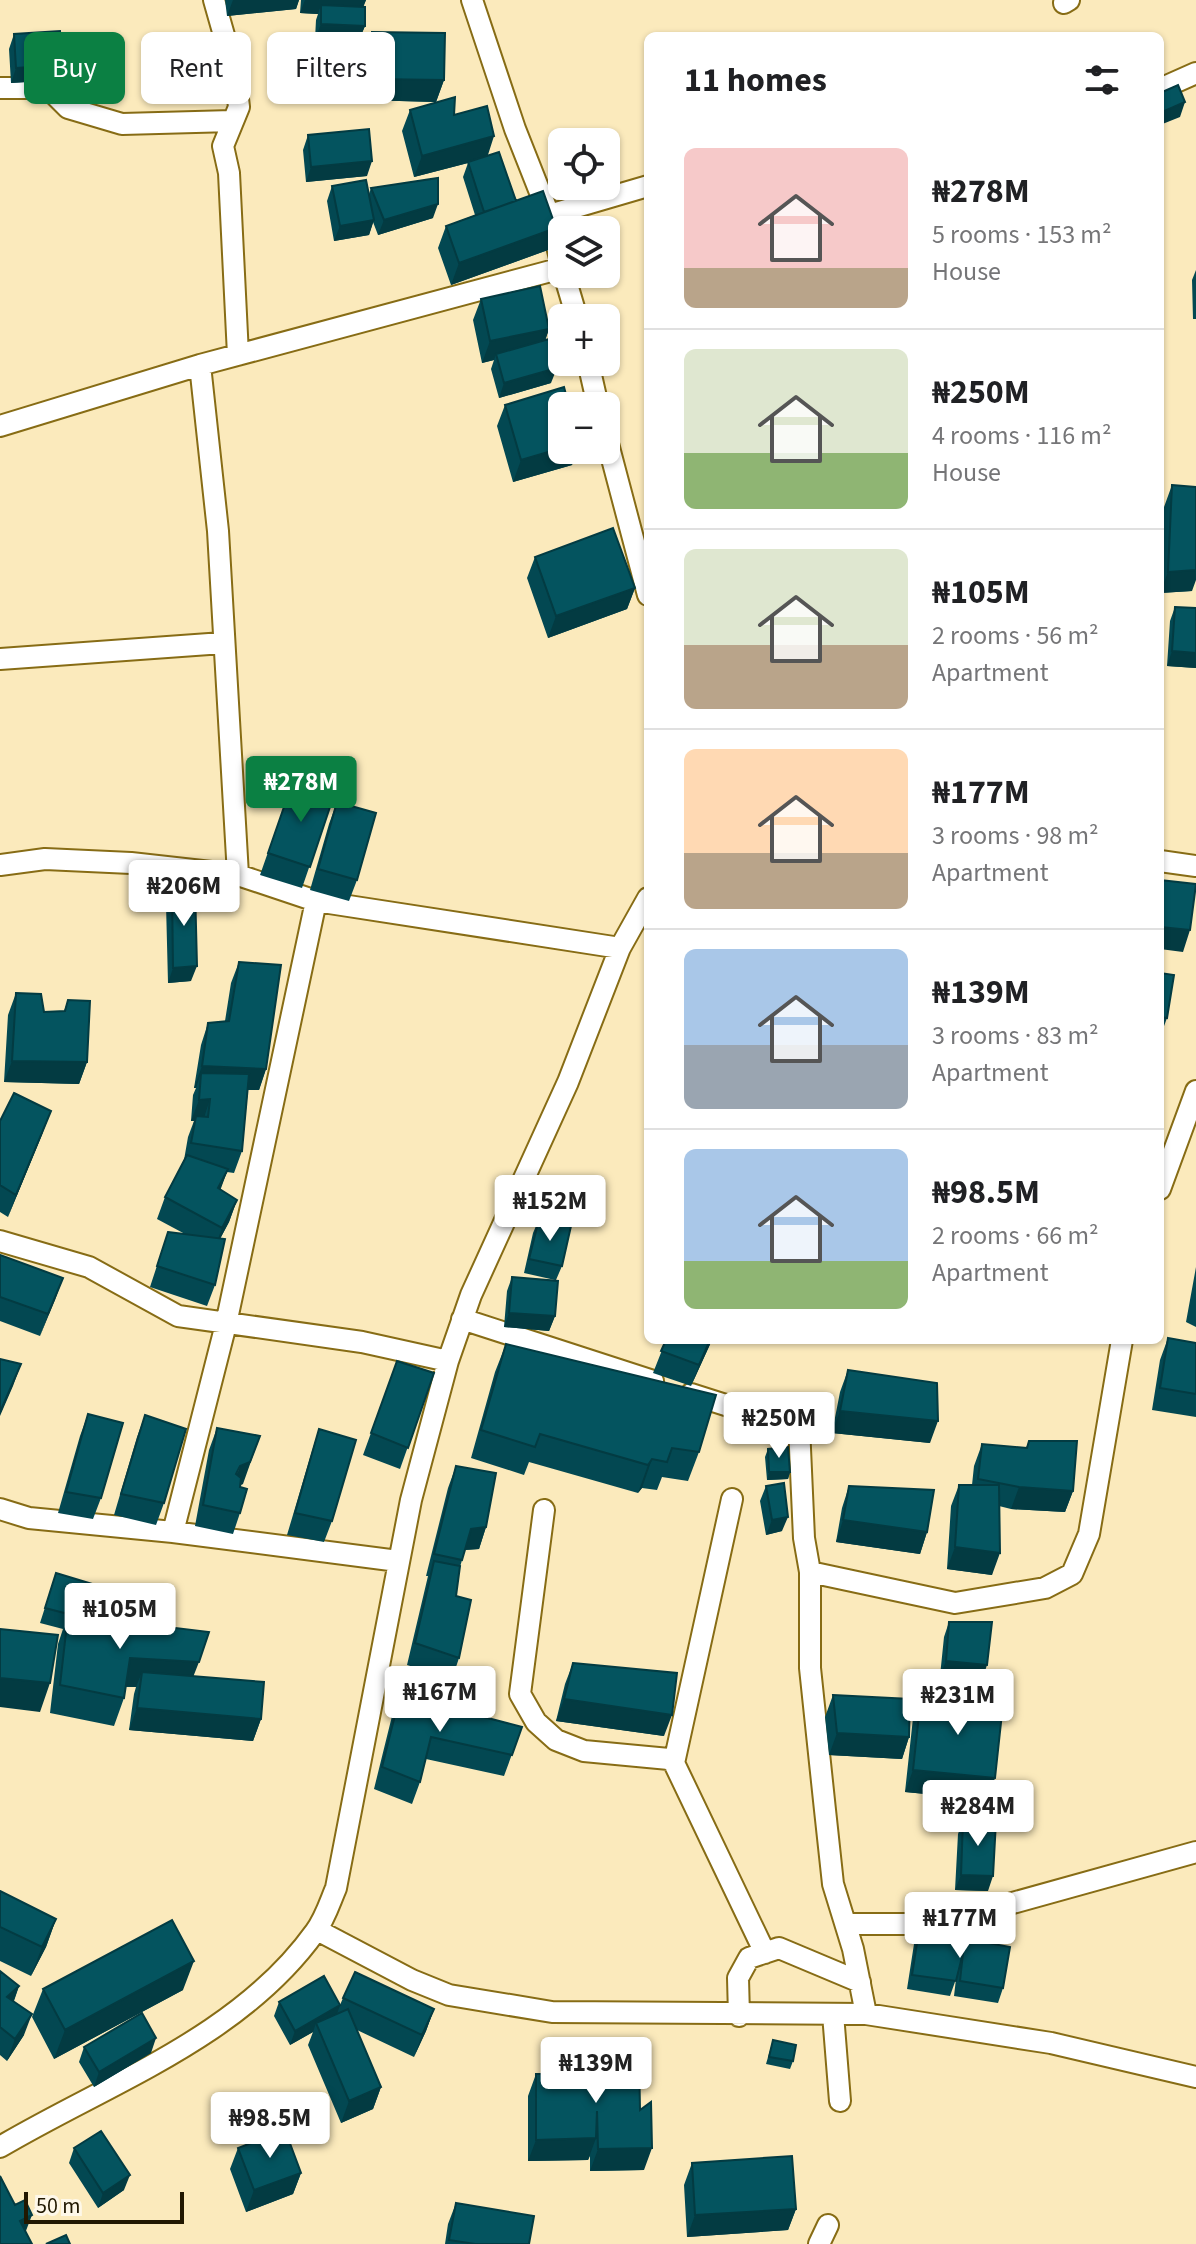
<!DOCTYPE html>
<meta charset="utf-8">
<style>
body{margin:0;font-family:"Source Sans 3",sans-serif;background:#f6f6f6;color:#202124;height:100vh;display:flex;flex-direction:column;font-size:30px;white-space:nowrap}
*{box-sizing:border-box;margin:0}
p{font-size:26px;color:#757577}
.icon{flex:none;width:44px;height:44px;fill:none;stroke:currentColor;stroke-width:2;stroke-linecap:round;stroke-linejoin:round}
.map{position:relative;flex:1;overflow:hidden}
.details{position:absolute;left:644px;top:32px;width:520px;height:1312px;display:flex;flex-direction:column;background:#fff;border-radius:12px;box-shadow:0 2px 6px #0004}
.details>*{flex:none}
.guide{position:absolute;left:24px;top:32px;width:500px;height:72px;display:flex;gap:16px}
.tools{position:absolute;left:548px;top:128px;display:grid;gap:16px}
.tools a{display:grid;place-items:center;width:72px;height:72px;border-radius:12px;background:#fff;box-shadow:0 2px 6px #0004;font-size:40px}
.scale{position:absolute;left:24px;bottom:20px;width:160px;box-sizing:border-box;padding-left:8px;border:4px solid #211801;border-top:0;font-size:22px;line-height:28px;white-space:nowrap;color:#211801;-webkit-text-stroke:6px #fef8e9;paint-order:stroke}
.price{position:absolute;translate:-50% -68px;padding:0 18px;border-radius:8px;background:#fff;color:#222;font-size:26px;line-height:52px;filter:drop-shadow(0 2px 4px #0008)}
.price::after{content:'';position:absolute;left:50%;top:48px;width:24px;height:18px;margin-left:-12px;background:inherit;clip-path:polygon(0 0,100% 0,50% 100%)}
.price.active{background:#0b8043;color:#fff}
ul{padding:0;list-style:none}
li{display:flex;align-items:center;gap:24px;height:200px;padding:0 40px}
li+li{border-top:2px solid #e0e0e0}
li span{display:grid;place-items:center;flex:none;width:224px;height:160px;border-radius:12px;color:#555}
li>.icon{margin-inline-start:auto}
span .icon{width:96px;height:96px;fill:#fffc;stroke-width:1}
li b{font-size:34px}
h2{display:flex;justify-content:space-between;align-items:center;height:96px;padding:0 40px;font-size:34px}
.tag{padding:0 28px;border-radius:12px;background:#fff;box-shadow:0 2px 6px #0004;font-size:28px;line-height:72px}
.tag.active{background:#0b8043;color:#fff}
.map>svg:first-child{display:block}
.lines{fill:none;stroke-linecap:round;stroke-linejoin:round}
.street-casing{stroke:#876c15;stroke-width:24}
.street{stroke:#fff;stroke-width:20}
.wall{fill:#034852}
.shaded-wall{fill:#033b42}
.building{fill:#04545f;stroke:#033b42;stroke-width:2}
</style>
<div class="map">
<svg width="1196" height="2244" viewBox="0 0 1196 2244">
<rect width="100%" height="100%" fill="#fbeabc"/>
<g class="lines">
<defs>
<path id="street" d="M214,0L235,74L239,107L223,146L229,173L238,355
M472,0L515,129L549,215L562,266
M1064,3L1069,0
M0,88H48L68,108L122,124L232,121
M1160,89L1196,73
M549,215L648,186
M564,274L577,318
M588,362L598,406
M200,365L218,531L238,875
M0,426L200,365L562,268
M606,436L648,595
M0,659L223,643
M1160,861L1196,866
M0,865L45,859L131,863L238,875L316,901L620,948
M1160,1189L1196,1091
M0,1241L89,1267L178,1316L362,1342L448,1361
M462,1319L653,1381
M691,1394L735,1408L789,1418L799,1426L804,1538L810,1572V1668L825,1810L833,1884L853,1949L866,2014
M0,1509L29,1518L173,1532L398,1561
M544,1510L520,1694L536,1722L556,1740L584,1751L669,1759L674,1763L765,1953
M173,1532L226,1324L316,901
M810,1572L955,1603L1045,1588L1072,1574L1089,1534L1122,1340
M674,1763L732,1499
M846,1924H937L1196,1852
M317,1930L412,1980L449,1995L552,2012L866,2014L1051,2043L1196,2077
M833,2014L840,2101
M739,2016L738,1978L749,1958L779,1948L860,1982
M0,2147C108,2083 239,2038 315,1932C325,1919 330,1902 336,1888L411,1500L448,1361L471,1295L568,1082L620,948L648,898
M819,2244L828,2225"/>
</defs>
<use href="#street" class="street-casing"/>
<use href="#street" class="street"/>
</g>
<path class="wall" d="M225,0H299L296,9L227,16Z
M301,0H366L363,6L365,26L359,40L315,39L316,20L318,14L300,13Z
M372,32L444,80L436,102L363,100L364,53Z
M14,34L57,80L11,83L9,49Z
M410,110L454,115L487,156L548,250L451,285L438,248L446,226L475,215L463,177L468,163L414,177L402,131Z
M308,135L367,176L306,182L303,150Z
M332,186L369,194L371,188L433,218L378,235L373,222L369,235L334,241L327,201Z
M1196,270V319H1193L1192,280Z
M481,299L549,329L545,340L551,383L499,398L491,369L494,360L482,363L473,320Z
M505,405L562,450H577L572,465L513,482L497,426Z
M648,483V502L644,493Z
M1172,485L1192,591L1160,593L1164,507Z
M535,557L635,588L627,609L548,638L527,578Z
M1175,607L1196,608V668L1167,666L1170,621Z
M293,781L334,795L302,888L260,875Z
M337,802L357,880L349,901L310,890L329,824Z
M172,889L191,981L168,983L166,904Z
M239,962L266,1069L259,1090H248L242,1151L234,1173L227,1172L220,1189L237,1200L229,1222L220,1239L215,1285L207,1306L150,1287L168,1232L185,1234L157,1219L165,1197L184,1160L188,1137L194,1121H191L193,1095L196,1088H194L201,1045L208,1023L225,1021L231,983Z
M1160,973L1167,1018L1160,1037Z
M16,993L44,1012L64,1011L68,1000L87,1062L79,1084L4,1082L8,1015Z
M0,1121L43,1132L8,1217L0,1212Z
M539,1219L562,1266L556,1280L555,1316L549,1331L504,1327L507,1291L512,1277L555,1280L524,1273L533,1233Z
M0,1255L63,1278L40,1336L0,1321Z
M1196,1267V1327L1186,1322Z
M1168,1338L1196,1343V1417L1152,1410L1160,1360Z
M666,1340H712L691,1386L653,1373Z
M506,1344L699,1452L688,1481L662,1477L657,1490L642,1488L638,1493L529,1462L524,1475L471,1458L495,1372Z
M397,1361L434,1373L400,1469L363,1455Z
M848,1370L930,1443L832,1433L840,1392Z
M88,1414L101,1498L93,1519L58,1513L80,1436Z
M145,1415L164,1503L156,1525L114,1515L137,1437Z
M217,1428L243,1484L240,1485V1513L233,1534L195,1526L209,1450Z
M319,1429L332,1521L324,1542L287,1535L312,1451Z
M1029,1441L1073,1491L1065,1512L1011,1509L999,1506L992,1575L947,1569L951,1506L959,1485H972L974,1466L982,1444L1026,1448Z
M768,1449L790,1472L788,1479L767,1480L765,1457Z
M456,1466L486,1527L479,1549L465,1550L460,1567L456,1596L459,1658L452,1679L407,1665L428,1576H426L448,1488Z
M766,1486L782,1531L766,1535L760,1501Z
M849,1486L927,1532L920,1554L836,1542L842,1508Z
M56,1573L93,1618L194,1676L261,1719L253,1741L129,1730L134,1694L136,1687H126L124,1698L114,1726L50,1713L58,1644L63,1629L40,1623Z
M949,1622L982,1680L940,1676L944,1637Z
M573,1663L664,1736L556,1721L565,1684Z
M404,1680L461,1693H474L467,1712L522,1727L504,1776L426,1759L420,1782L412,1804L374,1789L392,1716Z
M833,1695L909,1737L902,1759L829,1755L825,1717Z
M921,1696L988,1800L905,1792L913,1718Z
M963,1820L988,1891L955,1890L958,1834Z
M0,1891L56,1919L46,1947L31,1976L0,1961Z
M919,1930L1003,1988L998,2003L954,1996L956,1979L950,1996L907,1989L914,1944Z
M0,1971L19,1986L14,2001L24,2035L7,2061L0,2055Z
M43,1989L183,1990L54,2059L32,2017Z
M343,1998L434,2009L426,2031L414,2057L357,2030L381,2087L373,2109L341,2123L308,2045L313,2032L290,2045L274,2016L279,2002L340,2005Z
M773,2040L793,2061L790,2069L766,2064Z
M84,2047L151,2053L94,2087L79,2062Z
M597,2055L640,2110L644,2170L590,2171V2156L588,2160L528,2161V2096L536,2074H590Z
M74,2148L124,2190L98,2208L69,2163Z
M238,2148L301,2173L293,2194L246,2212L230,2169Z
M692,2163L796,2209L788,2230L687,2237L684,2185Z
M456,2203L529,2244H445L448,2224Z"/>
<path class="shaded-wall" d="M233,0H299L296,9L227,16Z
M305,0H366L360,16L321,5L318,14L300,13Z
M321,24L365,26L359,40L315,39Z
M63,65L57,80L11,83L16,68Z
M371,79L444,80L436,102L363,100Z
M1185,102L1180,117L1160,125V113Z
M494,136L487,158L414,177L422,156Z
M372,161L367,176L306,182L311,167Z
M438,204L433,218L378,235L384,220Z
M374,220L369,235L334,241L340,226Z
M556,228L548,250L451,285L459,263Z
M549,329L542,350L496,354L494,360L482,363L490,341Z
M557,368L551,383L499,398L504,383Z
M562,448V450H577L572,465L513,482L521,460Z
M1196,570V580L1192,591L1160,593L1168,572Z
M635,588L627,609L548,638L556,616Z
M1172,651L1196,653V668L1167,666Z
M1160,927L1190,930L1183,952L1160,949Z
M197,966L191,981L168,983L173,968Z
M12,1061L87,1062L79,1084L4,1082Z
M202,1066L266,1069L259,1090L200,1088L201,1073L196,1088H194Z
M210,1099L203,1121L196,1116L194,1121H191L199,1100Z
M51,1111L43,1132L8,1217L16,1195Z
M228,1169L220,1191L218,1188Z
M237,1200L229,1222L214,1250L222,1228Z
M63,1278L55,1300L40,1336L48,1314Z
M509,1313L555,1316L549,1331L504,1327Z
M710,1340H712L691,1386L699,1365Z
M21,1364L13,1386L0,1416V1412Z
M840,1411L938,1421L930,1443L832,1433Z
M260,1436L243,1484L232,1488L240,1466Z
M652,1459L642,1488L638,1493L648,1465Z
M769,1472H790L788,1479L767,1480Z
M1019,1487L1073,1491L1065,1512L1011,1509Z
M788,1517L782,1531L766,1535L772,1520Z
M843,1520L927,1532L920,1554L836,1542Z
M486,1527L479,1549L463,1550L471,1529Z
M955,1547L1000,1553L992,1575L947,1569Z
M130,1658L199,1662L188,1690L142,1672L136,1687L119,1686Z
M946,1661L987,1665L982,1680L940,1676Z
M0,1678L50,1683L40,1712L0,1707Z
M564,1699L672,1715L664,1736L556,1721Z
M137,1708L261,1719L253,1741L129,1730Z
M837,1733L909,1737L902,1759L829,1755Z
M913,1770L995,1778L988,1800L905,1792Z
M961,1875L993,1876L988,1891L955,1890Z
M56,1919L46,1947L31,1976L42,1947Z
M194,1961L183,1990L54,2059L65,2030Z
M19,1986L11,2008L7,1997Z
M340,2005L335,2020L316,2023L313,2032L290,2045L295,2031Z
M434,2009L426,2031L414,2057L422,2035Z
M32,2014L24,2035L7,2061L15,2039Z
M156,2038L151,2053L94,2087L99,2072Z
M381,2087L373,2109L341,2123L349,2101Z
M596,2138L588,2160L528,2161L536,2140Z
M652,2148L644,2170L590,2171L598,2149Z
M301,2173L293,2194L246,2212L254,2190Z
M130,2175L124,2190L98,2208L103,2193Z
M796,2209L788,2230L687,2237L695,2215Z
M32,2215L24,2236L20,2221Z"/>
<path class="building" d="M321,5L365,7V26L321,24Z
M60,31L63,65L16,68L14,34Z
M372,32L445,33L444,80L371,79Z
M1178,85L1185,102L1160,113V93Z
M455,97L454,115L487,106L494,136L422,156L410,110Z
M369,129L372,161L311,167L308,135Z
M499,152L516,201L484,212L468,162Z
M438,178V204L384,220L371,188Z
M366,180L374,220L340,226L332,186Z
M543,191L556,228L459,263L446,226Z
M540,286L549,329L490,341L481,299Z
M549,339L557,368L504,383L496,354Z
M564,387L569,406H562V448L521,460L505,405Z
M1172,485L1196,487V570L1168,572Z
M613,528L635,588L556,616L535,557Z
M1175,607L1196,608V653L1172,651Z
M293,781L334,795L310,867L268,853Z
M337,802L376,813L357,880L318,869Z
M1160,880L1196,884L1190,930L1160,927Z
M195,887L197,966L173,968L172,889Z
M239,962L281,965L266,1069L202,1066L208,1023L229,1021Z
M1160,973L1174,975L1167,1018L1160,1017Z
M16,993L41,994L44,1012L65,1011L68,1000L90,1001L87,1062L12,1061Z
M201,1073L249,1074L242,1151L191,1143L196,1116L208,1117L210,1099L199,1100Z
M14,1093L51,1111L16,1195L0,1185V1121Z
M187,1155L228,1169L218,1188L237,1200L222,1228L165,1197Z
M539,1219L571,1226L562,1266L529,1259Z
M168,1232L225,1239L215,1285L157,1266Z
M0,1255L63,1278L48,1314L0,1297Z
M512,1277L558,1281L555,1316L509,1313Z
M1168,1338L1196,1343V1394L1160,1388Z
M666,1340H710L699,1365L661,1351Z
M506,1344L716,1395L699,1452L672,1448L667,1462L652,1459L648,1465L540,1434L535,1447L481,1430Z
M0,1359L21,1364L0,1412Z
M397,1361L434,1373L408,1448L371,1433Z
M848,1370L937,1383L938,1421L840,1411Z
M88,1414L123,1423L101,1498L66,1492Z
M145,1415L186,1429L164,1503L121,1494Z
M217,1428L260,1436L250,1462L240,1466L236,1474L241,1478L240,1487L247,1489L240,1513L203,1505Z
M319,1429L356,1440L332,1521L295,1513Z
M1029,1441H1077L1073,1491L1019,1487L978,1479L982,1444L1027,1448Z
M788,1447L790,1472H769L768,1449Z
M456,1466L496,1473L486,1527L471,1529L462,1560L434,1554Z
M784,1483L788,1517L772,1520L766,1486Z
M959,1485H999L1000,1553L955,1547Z
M849,1486L934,1490L927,1532L843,1520Z
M434,1561L460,1566L456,1596L471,1600L459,1658L415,1643Z
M56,1573L102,1587L93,1618L76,1616L45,1608Z
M68,1615L209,1632L199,1662L130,1658L124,1698L60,1685Z
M949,1622H992L987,1665L946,1661Z
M0,1629L58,1635L50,1683L0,1678Z
M573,1663L677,1673L672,1715L564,1699Z
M142,1672L264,1682L261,1719L137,1708Z
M404,1680L461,1687V1693H474L468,1711L402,1694Z
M400,1695L522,1727L512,1755L431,1737L420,1782L382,1767Z
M833,1695L910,1699L909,1737L837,1733Z
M921,1696L1003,1704L995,1778L913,1770Z
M963,1820L996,1821L993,1876L961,1875Z
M0,1891L56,1919L42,1947L0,1927Z
M172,1920L194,1961L65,2030L43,1989Z
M919,1930L1010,1947L1003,1988L960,1981L963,1953L956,1981L912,1975Z
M0,1971L19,1986L7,1997L32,2014L15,2039L0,2027Z
M355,1972L434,2009L422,2035L343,1998Z
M324,1976L340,2005L295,2031L279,2002Z
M348,2009L381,2087L349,2101L316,2023Z
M142,2013L156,2038L99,2072L84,2047Z
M773,2040L796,2045L793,2061L769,2057Z
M639,2054L640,2110L651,2102L652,2148L598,2149L597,2111L596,2138L536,2140V2074H597V2055Z
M285,2130L301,2173L254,2190L238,2148Z
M101,2131L130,2175L103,2193L74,2148Z
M792,2156L796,2209L695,2215L692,2163Z
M0,2176L15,2205L25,2200L32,2215L20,2221L32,2244H0Z
M456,2203L534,2216L529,2244H475L449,2240Z
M66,2235L70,2244H46Z"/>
</svg>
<div class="tools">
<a><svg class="icon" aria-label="locate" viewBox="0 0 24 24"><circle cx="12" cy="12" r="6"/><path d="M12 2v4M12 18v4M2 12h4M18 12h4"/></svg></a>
<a><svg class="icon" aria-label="layers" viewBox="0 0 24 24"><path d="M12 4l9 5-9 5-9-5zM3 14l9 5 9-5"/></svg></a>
<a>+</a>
<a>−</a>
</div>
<div class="scale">50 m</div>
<b class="price active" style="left:301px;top:824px">₦278M</b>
<b class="price" style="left:184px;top:928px">₦206M</b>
<b class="price" style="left:550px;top:1243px">₦152M</b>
<b class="price" style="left:779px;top:1460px">₦250M</b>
<b class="price" style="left:120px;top:1651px">₦105M</b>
<b class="price" style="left:440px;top:1734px">₦167M</b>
<b class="price" style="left:958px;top:1737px">₦231M</b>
<b class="price" style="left:978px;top:1848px">₦284M</b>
<b class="price" style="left:960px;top:1960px">₦177M</b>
<b class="price" style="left:596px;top:2105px">₦139M</b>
<b class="price" style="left:270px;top:2160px">₦98.5M</b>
<div class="guide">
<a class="tag active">Buy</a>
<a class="tag">Rent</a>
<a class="tag">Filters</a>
</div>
<section class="details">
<h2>11 homes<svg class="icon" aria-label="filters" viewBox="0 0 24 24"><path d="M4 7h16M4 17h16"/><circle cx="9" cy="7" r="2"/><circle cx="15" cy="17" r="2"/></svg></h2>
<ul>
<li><span style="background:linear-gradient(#f6c9c9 75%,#b9a48a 0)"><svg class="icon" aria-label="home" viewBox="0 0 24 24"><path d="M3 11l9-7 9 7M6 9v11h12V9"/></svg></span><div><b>₦278M</b><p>5 rooms · 153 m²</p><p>House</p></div></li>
<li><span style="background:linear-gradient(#dfe7d0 65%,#8fb573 0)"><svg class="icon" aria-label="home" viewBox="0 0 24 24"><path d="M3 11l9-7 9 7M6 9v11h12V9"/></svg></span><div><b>₦250M</b><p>4 rooms · 116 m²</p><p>House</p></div></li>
<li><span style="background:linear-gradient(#dfe7d0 60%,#b9a48a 0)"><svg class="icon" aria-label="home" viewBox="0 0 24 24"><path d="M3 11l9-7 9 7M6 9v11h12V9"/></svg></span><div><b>₦105M</b><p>2 rooms · 56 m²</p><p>Apartment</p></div></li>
<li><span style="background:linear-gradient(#ffd9b3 65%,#b9a48a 0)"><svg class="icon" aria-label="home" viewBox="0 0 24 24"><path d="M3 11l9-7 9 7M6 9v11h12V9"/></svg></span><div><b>₦177M</b><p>3 rooms · 98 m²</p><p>Apartment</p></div></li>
<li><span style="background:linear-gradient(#a9c7e8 60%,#9aa5b1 0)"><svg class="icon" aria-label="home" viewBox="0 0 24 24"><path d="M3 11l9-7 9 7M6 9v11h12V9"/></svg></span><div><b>₦139M</b><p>3 rooms · 83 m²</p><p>Apartment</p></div></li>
<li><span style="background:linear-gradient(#a9c7e8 70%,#8fb573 0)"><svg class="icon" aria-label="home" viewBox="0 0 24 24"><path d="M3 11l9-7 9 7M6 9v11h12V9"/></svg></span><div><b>₦98.5M</b><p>2 rooms · 66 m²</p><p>Apartment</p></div></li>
</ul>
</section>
</div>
